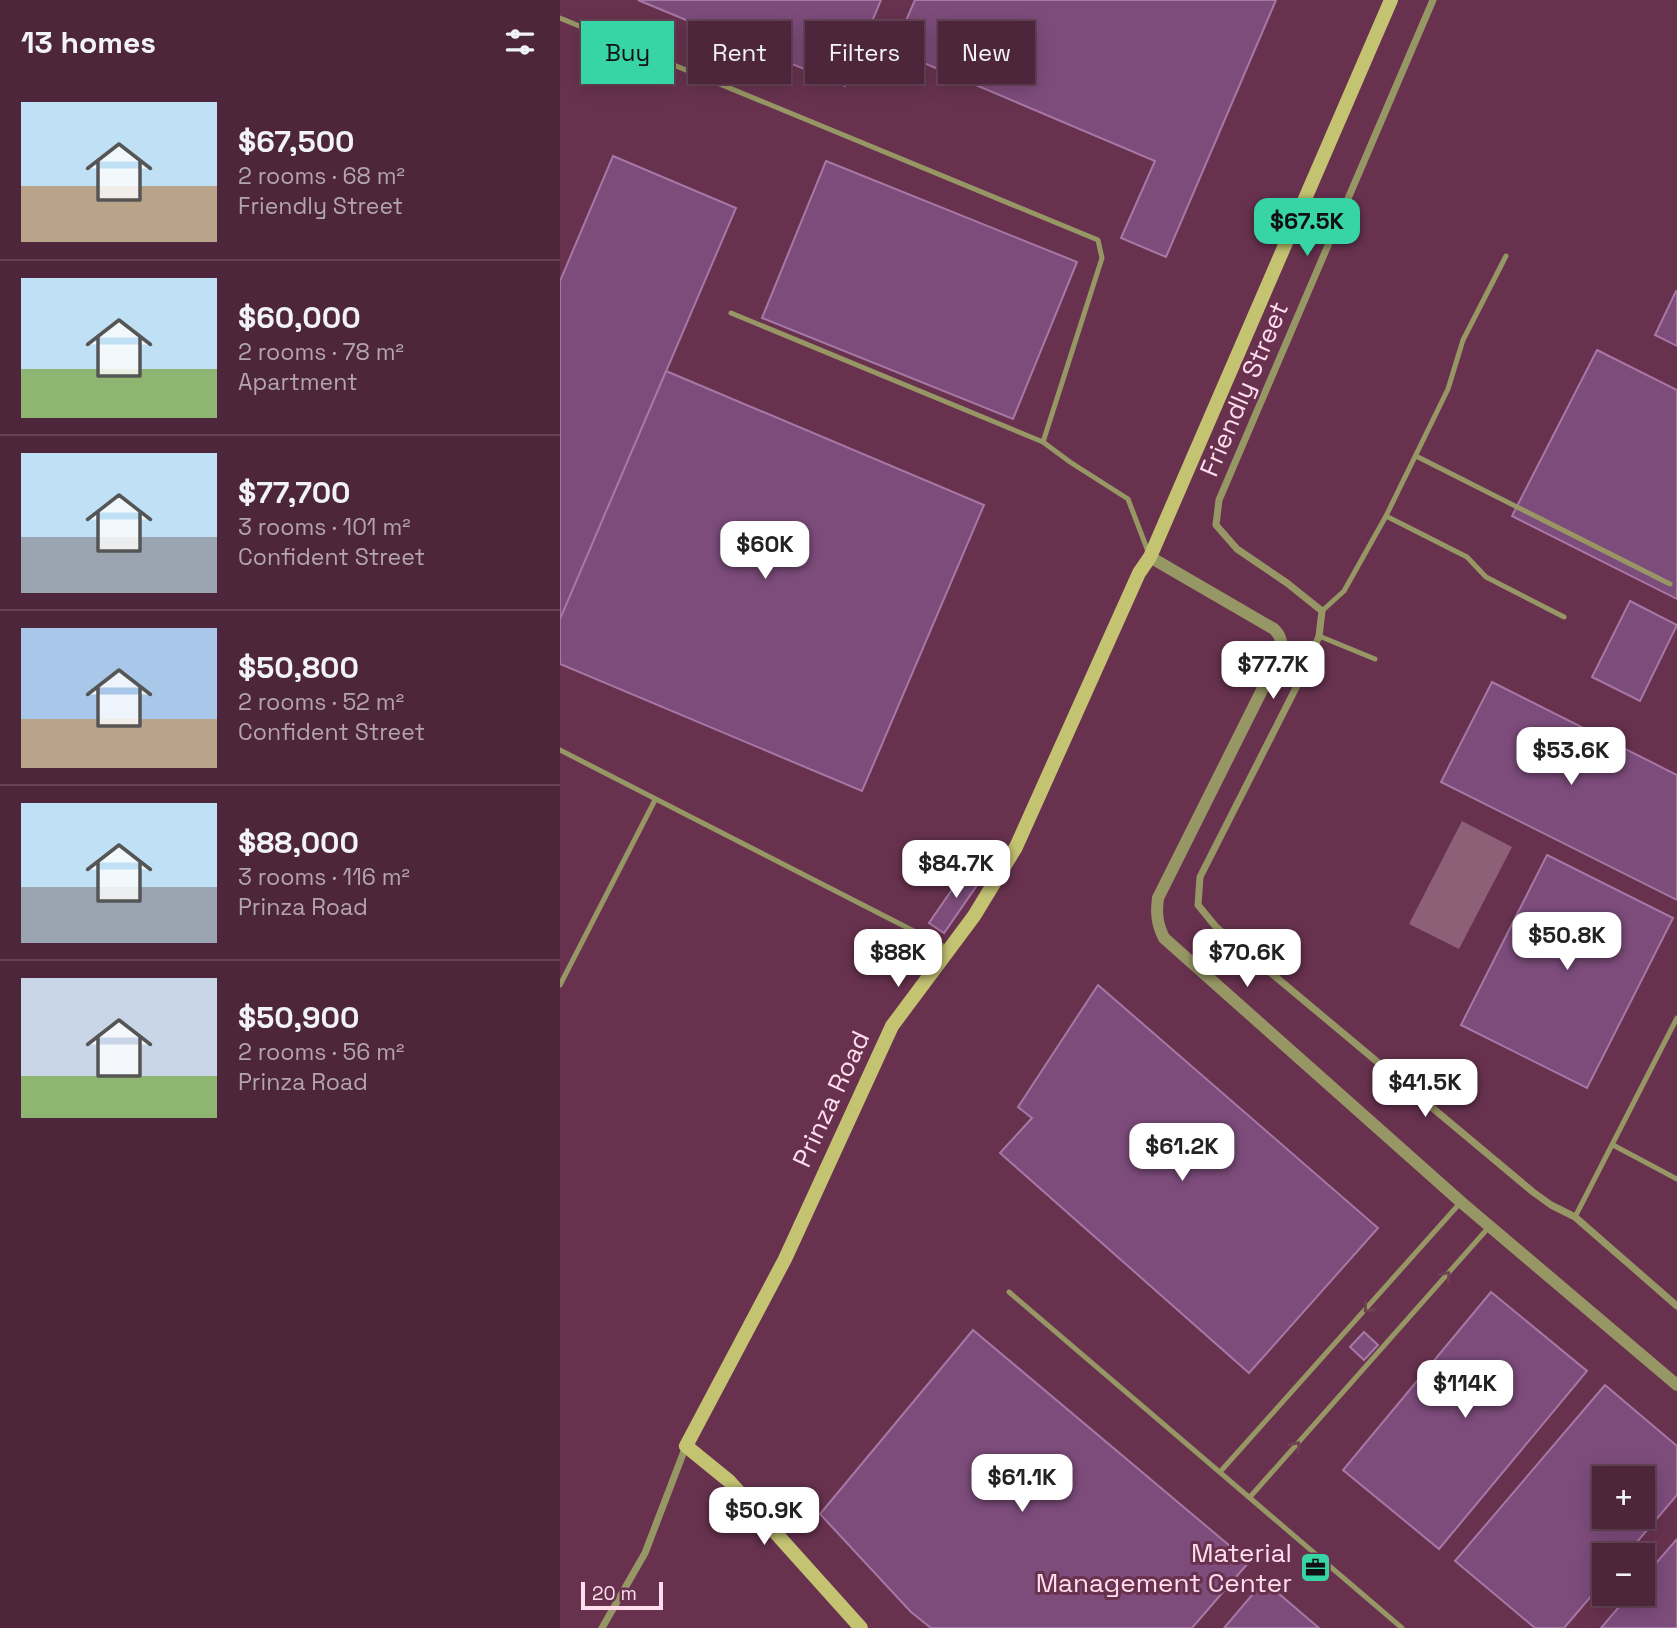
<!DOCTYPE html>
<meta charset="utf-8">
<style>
body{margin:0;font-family:"Space Grotesk",sans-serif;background:#583246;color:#f1f3f6;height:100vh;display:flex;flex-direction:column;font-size:26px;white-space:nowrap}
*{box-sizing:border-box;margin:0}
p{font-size:23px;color:#b3a5af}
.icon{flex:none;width:38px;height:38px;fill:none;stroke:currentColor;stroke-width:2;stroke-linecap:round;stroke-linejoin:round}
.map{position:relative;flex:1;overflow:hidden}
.sheet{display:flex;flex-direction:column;background:#4e263b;width:560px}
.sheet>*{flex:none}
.banner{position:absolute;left:21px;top:21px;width:665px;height:63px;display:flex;gap:14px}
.tools{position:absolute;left:1032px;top:1466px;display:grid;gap:14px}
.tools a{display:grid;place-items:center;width:63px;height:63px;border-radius:0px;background:#4e263b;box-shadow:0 4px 18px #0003,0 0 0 2px #654355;font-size:35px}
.scale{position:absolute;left:21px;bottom:18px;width:82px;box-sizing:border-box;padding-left:7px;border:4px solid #ffddec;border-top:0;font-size:19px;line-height:24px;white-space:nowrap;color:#ffddec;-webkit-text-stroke:5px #68324f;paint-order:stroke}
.price{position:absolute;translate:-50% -60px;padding:0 16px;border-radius:14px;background:#fff;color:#222;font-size:23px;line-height:46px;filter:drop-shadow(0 2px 4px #0008)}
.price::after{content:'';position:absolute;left:50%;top:42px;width:21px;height:16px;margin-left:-10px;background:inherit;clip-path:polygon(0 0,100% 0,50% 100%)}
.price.on{background:#37d4a6;color:#111}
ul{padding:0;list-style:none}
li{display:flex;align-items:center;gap:21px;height:175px;padding:0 21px}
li+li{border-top:2px solid #654355}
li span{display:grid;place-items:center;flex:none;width:196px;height:140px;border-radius:0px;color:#555}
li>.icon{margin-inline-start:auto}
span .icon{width:84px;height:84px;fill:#fffc;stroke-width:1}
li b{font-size:30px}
h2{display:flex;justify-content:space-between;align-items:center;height:84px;padding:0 21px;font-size:30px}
.chip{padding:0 24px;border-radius:0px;background:#4e263b;box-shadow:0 4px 18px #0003,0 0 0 2px #654355;font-size:24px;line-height:63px}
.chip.on{background:#37d4a6;color:#111}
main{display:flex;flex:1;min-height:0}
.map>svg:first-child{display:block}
.green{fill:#8e6077}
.building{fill:#7d4c7b;stroke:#a778a5;stroke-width:2;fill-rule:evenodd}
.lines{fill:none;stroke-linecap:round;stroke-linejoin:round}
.service{stroke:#979765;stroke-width:5}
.minor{stroke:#979765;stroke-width:7}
.tertiary{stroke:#979765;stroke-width:12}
.secondary{stroke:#c4c372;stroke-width:14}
.oneway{stroke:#6f4152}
.labels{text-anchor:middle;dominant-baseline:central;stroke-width:6;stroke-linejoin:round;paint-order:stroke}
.street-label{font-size:26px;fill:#ffddec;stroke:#68324f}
.poi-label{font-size:26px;fill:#ffddec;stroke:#68324f;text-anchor:end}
</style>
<main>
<section class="sheet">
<h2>13 homes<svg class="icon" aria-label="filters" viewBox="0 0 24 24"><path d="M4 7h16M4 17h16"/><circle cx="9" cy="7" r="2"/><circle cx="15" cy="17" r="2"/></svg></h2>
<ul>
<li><span style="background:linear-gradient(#bfe0f5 60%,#b9a48a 0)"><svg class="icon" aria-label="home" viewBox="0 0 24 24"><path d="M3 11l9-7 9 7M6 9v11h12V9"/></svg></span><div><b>$67,500</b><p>2 rooms · 68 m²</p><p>Friendly Street</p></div></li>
<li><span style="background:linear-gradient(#bfe0f5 65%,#8fb573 0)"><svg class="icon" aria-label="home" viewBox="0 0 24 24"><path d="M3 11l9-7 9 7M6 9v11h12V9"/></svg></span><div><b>$60,000</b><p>2 rooms · 78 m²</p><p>Apartment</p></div></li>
<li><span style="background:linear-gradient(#bfe0f5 60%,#9aa5b1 0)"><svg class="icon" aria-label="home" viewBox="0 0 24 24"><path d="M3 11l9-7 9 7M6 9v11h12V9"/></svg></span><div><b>$77,700</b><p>3 rooms · 101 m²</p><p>Confident Street</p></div></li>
<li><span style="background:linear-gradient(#a9c7e8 65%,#b9a48a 0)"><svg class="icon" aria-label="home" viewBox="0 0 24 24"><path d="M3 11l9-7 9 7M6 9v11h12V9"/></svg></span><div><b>$50,800</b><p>2 rooms · 52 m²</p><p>Confident Street</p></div></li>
<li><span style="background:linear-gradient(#bfe0f5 60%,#9aa5b1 0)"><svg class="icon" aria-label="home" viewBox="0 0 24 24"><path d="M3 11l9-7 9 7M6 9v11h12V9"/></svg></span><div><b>$88,000</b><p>3 rooms · 116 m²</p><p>Prinza Road</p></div></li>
<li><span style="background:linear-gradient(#c9d6e8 70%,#8fb573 0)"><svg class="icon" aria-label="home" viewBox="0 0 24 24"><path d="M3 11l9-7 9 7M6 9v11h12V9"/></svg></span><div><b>$50,900</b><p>2 rooms · 56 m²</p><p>Prinza Road</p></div></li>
</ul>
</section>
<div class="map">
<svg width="1117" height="1628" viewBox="0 0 1117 1628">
<rect width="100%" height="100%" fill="#68324f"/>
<path class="green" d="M902,821L952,847L899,949L849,924Z"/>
<path class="building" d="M78,0H321L285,86Z
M355,0H716L606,257L561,238L595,161L333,50Z
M53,156L176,208L0,619V281Z
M266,161L517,262L453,419L202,318Z
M1116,291H1117V346L1095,335Z
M1037,350L1117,390V599L952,516Z
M106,371L424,505L302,791L0,664V619Z
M1070,601L1117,625L1080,701L1032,677Z
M932,682L1117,775V900L881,782Z
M987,855L1113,918L1027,1088L901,1025Z
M407,868L422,878L384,933L369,923Z
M538,985L818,1228L689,1373L440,1153L472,1118L458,1107Z
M931,1292L1027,1371L879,1549L783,1470Z
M413,1330L689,1562L632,1628H371L351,1612L260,1514Z
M804,1332L818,1345L804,1360L790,1347Z
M1045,1385L1117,1446V1495L1065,1556H1045V1580L1004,1628H975L895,1561ZM1045,1479H1083V1517H1045Z
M1117,1539V1628H1041L1070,1594H1083V1578Z
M704,1581L759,1628H664Z"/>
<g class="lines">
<path class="service" d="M0,18L538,240L542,258L483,442L510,462L568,499L589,554
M171,313L483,442
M856,456L1110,584
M826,516L907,557L926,577L1004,617
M762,611L784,591L826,516L888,389L903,340L946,256
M759,636L815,659
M0,750L387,948
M0,985L95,800
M1053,1145L1117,1179
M1015,1217L1117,1018
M449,1292L842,1628
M660,1472L901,1202
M690,1497L929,1227"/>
<path class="minor" d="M873,0L659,500L656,525L677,549L727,583L762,611L759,636L748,664L640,877L638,905L656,927L973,1192L991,1205L1015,1217L1117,1306
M42,1628L85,1553L126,1446"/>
<path class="tertiary" d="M590,557L714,629C722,637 722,643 720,654L598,898C596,913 597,924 604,938L901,1202L1117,1385"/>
<path class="secondary" d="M301,1628L169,1481L126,1446L225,1259L332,1026L414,916L456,847L579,573L590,557L831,0"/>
</g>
<defs><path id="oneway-chevron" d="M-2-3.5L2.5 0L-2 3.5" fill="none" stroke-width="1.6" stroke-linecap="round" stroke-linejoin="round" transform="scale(1.75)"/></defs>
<g class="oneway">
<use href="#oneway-chevron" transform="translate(886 1276) rotate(-49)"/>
<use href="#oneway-chevron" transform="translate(808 1308) rotate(131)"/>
<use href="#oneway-chevron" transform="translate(736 1446) rotate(-48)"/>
</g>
<defs>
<symbol id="office-square" viewBox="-11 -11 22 22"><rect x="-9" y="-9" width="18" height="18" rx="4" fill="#37d4a6" stroke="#68324f"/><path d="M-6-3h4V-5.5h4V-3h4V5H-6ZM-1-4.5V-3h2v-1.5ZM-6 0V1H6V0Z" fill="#111"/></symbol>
</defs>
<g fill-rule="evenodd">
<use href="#office-square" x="738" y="1550" width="35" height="35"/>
</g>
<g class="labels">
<g class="street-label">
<text transform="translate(684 389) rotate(-67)">Friendly Street</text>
<text transform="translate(271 1099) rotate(-65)">Prinza Road</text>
</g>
<g class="poi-label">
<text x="732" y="1553">Material<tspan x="732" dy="30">Management Center</tspan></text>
</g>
</g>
</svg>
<div class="tools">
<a>+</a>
<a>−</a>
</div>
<div class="scale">20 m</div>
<b class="price on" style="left:747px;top:258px">$67.5K</b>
<b class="price" style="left:205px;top:581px">$60K</b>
<b class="price" style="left:713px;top:701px">$77.7K</b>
<b class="price" style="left:1011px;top:787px">$53.6K</b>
<b class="price" style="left:396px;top:900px">$84.7K</b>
<b class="price" style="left:1007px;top:972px">$50.8K</b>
<b class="price" style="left:338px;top:989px">$88K</b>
<b class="price" style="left:687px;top:989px">$70.6K</b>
<b class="price" style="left:865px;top:1119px">$41.5K</b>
<b class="price" style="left:622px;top:1183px">$61.2K</b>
<b class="price" style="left:905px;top:1420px">$114K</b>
<b class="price" style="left:462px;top:1514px">$61.1K</b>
<b class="price" style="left:204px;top:1547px">$50.9K</b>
<div class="banner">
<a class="chip on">Buy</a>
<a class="chip">Rent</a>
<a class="chip">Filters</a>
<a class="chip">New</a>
</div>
</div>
</main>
